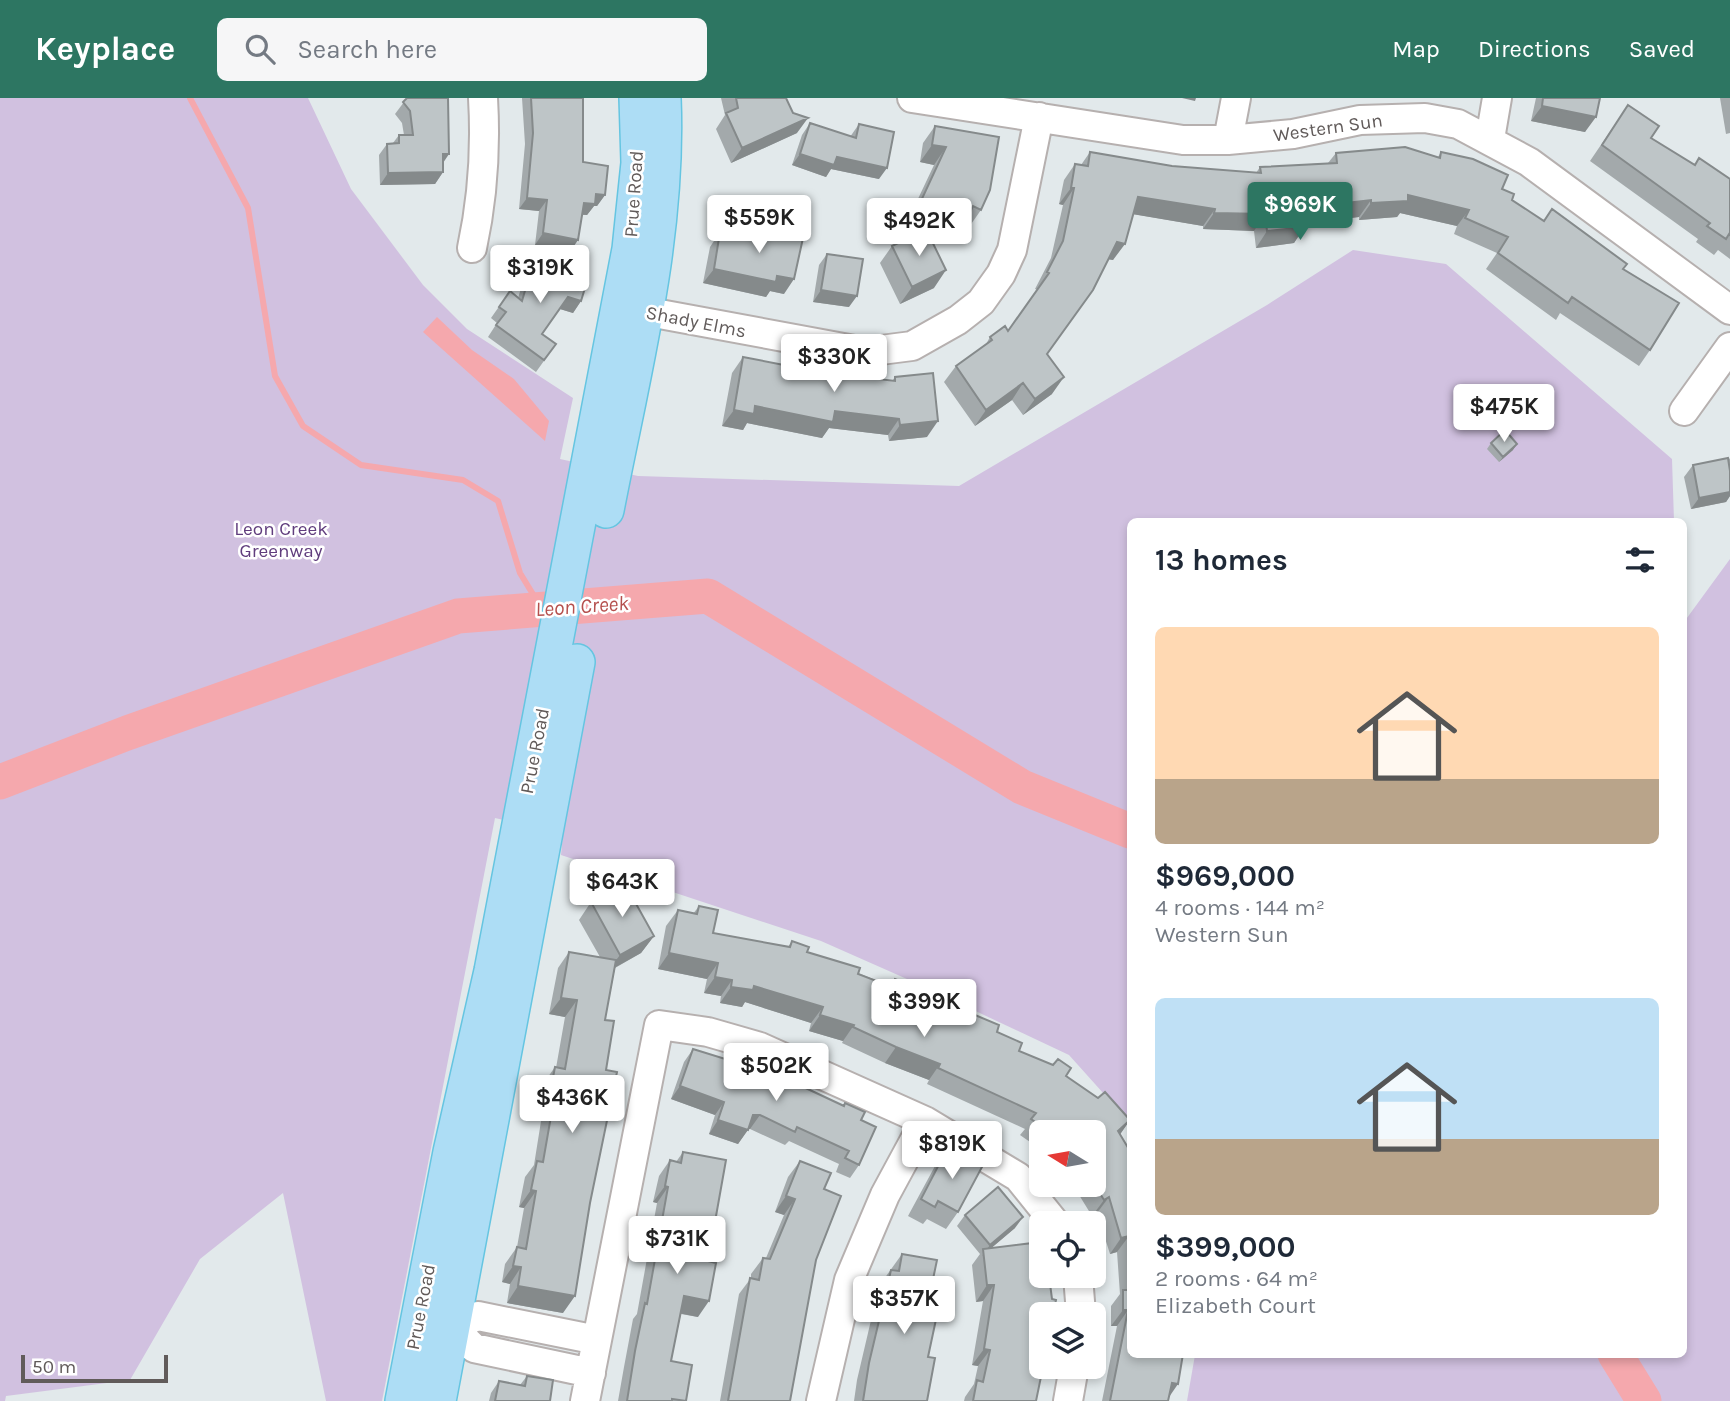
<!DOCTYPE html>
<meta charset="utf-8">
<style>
body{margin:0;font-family:Karla,sans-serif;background:#f6f6f7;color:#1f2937;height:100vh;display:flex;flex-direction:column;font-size:26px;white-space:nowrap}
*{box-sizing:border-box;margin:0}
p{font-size:23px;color:#747a83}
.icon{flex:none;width:38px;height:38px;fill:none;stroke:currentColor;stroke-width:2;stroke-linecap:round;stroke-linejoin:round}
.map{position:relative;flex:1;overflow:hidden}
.sheet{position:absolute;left:1127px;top:420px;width:560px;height:840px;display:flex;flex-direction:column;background:#fff;border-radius:10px;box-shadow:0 4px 10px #0003}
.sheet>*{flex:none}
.needle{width:46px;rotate:281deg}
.buttons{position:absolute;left:1029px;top:1022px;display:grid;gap:14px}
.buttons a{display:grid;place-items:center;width:77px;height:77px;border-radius:10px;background:#fff;box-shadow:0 4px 10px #0003;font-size:35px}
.scale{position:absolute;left:21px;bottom:18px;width:147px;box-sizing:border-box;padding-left:7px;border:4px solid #615b5a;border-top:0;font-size:19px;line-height:24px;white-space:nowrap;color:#615b5a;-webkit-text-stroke:5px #fff;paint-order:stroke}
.price{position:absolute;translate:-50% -60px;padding:0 16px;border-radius:7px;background:#fff;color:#222;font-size:23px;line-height:46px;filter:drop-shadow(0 2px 4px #0008)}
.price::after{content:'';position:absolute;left:50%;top:42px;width:21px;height:16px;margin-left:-10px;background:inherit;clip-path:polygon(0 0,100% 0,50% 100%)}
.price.on{background:#2d7662;color:#fff}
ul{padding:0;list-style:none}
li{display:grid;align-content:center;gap:14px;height:371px;padding:0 28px}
li span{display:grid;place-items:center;height:217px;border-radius:10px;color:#555}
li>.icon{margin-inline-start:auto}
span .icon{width:126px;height:126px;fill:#fffc;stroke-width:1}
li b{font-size:30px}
h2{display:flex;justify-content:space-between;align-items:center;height:84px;padding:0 28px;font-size:30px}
header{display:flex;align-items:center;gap:42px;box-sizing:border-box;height:98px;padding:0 35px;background:#2d7662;color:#fff}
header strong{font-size:33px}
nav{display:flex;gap:38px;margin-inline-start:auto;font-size:24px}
.search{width:490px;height:63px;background:#f6f6f7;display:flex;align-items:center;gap:18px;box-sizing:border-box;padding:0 24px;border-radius:10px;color:#747a83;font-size:26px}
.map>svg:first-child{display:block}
.green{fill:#d1c1e0}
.water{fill:#f5a8ad}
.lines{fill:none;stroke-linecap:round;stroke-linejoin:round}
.stream{stroke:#f5a8ad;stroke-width:6}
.river{stroke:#f5a8ad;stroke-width:35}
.minor-casing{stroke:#b6b0af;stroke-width:32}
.major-casing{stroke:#65c5e1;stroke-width:38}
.minor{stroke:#fff;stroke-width:28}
.major{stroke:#adddf5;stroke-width:35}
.wall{fill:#a3a9ab}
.shaded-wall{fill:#858a8b}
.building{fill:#bec5c7;stroke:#858a8b;stroke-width:2}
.labels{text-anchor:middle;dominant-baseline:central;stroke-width:5;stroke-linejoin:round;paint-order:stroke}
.street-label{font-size:19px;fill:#615b5a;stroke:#fff}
.park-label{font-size:19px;fill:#603d7d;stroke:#fff}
.water-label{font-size:21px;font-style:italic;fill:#b5504e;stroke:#fff}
</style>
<header>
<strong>Keyplace</strong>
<div class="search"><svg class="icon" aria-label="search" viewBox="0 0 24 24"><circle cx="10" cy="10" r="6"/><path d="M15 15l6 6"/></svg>Search here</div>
<nav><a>Map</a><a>Directions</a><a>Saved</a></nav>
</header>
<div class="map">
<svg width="1730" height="1303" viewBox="0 0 1730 1303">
<rect width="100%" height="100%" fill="#e2e9eb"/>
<path class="green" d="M0,0H308L351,91L423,187L467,231L573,300L560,361L638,378L959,388L1267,207L1353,152L1446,166L1672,361L1674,423L1130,424V1025L1069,957L916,885L821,843L561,757L563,736L495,720L382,1303H326L283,1095L200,1161L130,1282L6,1298L5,1303H0Z
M1730,461V1303H1187L1195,1257L1684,1256V524Z"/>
<path class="water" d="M437,219L472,252L514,281L549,323L545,343L423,234Z"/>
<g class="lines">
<path class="stream" d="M190,0L248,110L275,278L303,328L361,367L463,382L498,403L520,475L542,511"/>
<path class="river" d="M0,684L127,635L458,518L708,498L1022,689L1130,733
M1615,1256L1644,1303"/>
<defs>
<path id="minor" d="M912,0L1183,42H1228L1293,36L1360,22L1425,20L1458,26L1529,64L1730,212
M1490,41L1497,0
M1228,42L1236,0
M472,150C483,99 486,51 483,0
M627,210L865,254L912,248L958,222L981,204L1001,176L1012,152L1039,19
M1684,313L1730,249
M1078,1178L1081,1216
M438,1222L451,1228L474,1250L591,1275
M451,1228L478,1218L597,1242
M585,1303L659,927L708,934L760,949L925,1023L1018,1079L1055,1125
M821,1303L849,1182L885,1097L925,1023
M1068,1303L1074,1269"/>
<path id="major" d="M606,412C632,276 669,140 663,0
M403,1303L451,1054L492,873L630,151L639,65L637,0
M438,1303L577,564"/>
</defs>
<use href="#minor" class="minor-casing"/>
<use href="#major" class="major-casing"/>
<use href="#minor" class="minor"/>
<use href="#major" class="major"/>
</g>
<path class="wall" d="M407,0L443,65V74L435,86L380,87L379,57L387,46L393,45L399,37H404L402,25L395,16Z
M522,0H583V64L605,97L597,108H594L587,117H582L570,154L535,147L539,113L519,111L525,46Z
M721,0H786L797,35L731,65L716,31L725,17Z
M1536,0H1600L1585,34L1531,23Z
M1720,0H1730V35L1726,36Z
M1628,7L1651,40L1695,67L1730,81V161L1718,152L1714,157L1696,144L1698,141L1590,63Z
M810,25L850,39L859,26L879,81L831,71L826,79L792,67L802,37Z
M935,28L981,112L969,129L964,127L952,144L908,122L934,67L920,64L923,45Z
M1090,54L1172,68L1256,75L1260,69L1328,65L1336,55L1438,59L1441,54L1502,91L1512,102L1543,123L1623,171L1650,252L1639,268L1560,215L1556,222L1486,171L1497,155L1454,136L1457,128L1400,115L1397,119L1359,122V119L1305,125L1294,145L1256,150L1254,133L1203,131V128L1133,116L1113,162L1109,161L1047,256L1052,296L1023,317L1012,302L975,328L944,284L956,268L985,248L990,239L1008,233L1038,192L1035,191L1051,160L1063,107L1059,106L1064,82L1075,66L1081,67Z
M766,132L784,196L770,193L766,199L703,185L710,149L720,134L759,141Z
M892,148L934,190L900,206L880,165Z
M827,156L849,209L813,204L819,167Z
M539,159L576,178L581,203L573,215L560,211L542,236L556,246L536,274L488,239L497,225L491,220L510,193L518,200L523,184Z
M743,259L850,280L852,278L892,283L895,279L927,339L889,343L888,337L829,330L822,340L747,325L743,332L722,328L732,275Z
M1491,345L1513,352L1499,364L1487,351Z
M1730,360V368H1729L1730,398L1726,404L1691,411L1684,379L1693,367L1728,363Z
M591,804L654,838L641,855L615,870L605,922L563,1215L507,1205L510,1186L502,1184L505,1166L517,1149L524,1110L519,1109L525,1079L534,1067L542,1017H537L543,986L555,969L556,970L565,919L549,916L558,870L569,854L600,859L579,822Z
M699,808L713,835L788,849L792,843L807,854L890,888L895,881L906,901L935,912L939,905L997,934L1019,953L1066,978L1130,1022L1120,1036L1130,1053V1256L1169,1299L1168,1303H1102L1117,1228H1111V1208L1120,1196L1117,1154L1110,1156L1097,1115L1092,1118L1076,1092L1079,1089L1077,1087H1094V1034H1041V1049L1040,1051L1020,1037L1025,1031L927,986L929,982L885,965L842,945L843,943L809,933L811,925L745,904L742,909L720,905L721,898L704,895L707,881L658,871L666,828L678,812L693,816Z
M693,951L843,1008L845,1005L861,1022L859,1067L850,1080L836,1074L839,1066L789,1043L785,1047L750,1031H748L738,1046L709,1036L715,1017L671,1001L684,964Z
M947,1051L958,1114L946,1131L927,1121L923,1126L908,1118L935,1068Z
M683,1054L698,1219L681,1216L671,1263L686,1303H618L624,1269L633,1221L637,1216L657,1105L653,1104L659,1078L670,1062L676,1064Z
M800,1063L824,1091L816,1162L790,1303H720L739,1196L751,1180V1176L763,1160H766L784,1117L775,1114L788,1079Z
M965,1117L1015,1130L991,1150L1036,1303H964L965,1299L974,1286L978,1268L972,1267L983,1203L976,1204L972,1167L980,1156L957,1128Z
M902,1156L927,1210L928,1259L927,1303H854L857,1282L879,1188Z
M527,1278L550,1303H489L491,1295L499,1283L520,1287Z"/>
<path class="shaded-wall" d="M1182,0H1196L1195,3Z
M1542,8L1596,19L1585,34L1531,23Z
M808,20L797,35L731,65L742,50Z
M932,47L946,49L934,67L920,64Z
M443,56H449L441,68Z
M800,56L837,59L887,70L879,81L831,71L826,79L792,67Z
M443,74L435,86L380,87L388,75Z
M1071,90H1074L1063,107L1059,106Z
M596,96L605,97L597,108H594L587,117L576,116L584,105Z
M1408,97L1469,112L1457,128L1400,115L1397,119L1359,122L1371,105Z
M1138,99L1215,111L1203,128L1126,115Z
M527,100L547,102L539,113L519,111Z
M1371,102L1359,119L1292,127L1303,110Z
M1214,115L1265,116L1254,133L1203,131Z
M1305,129L1294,145L1256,150L1267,133Z
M543,135L578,142L570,154L535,147Z
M1117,144L1125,146L1113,162L1106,161Z
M714,171L777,178L794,181L784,196L770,193L766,199L703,185Z
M946,172L934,190L900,206L912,189Z
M821,192L857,198L849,209L813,204Z
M568,199L581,203L573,215L560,211Z
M1064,279L1052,296L1023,317L1035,301Z
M1023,285L1012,302L975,328L986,312Z
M755,308L835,313L899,321L888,337L829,330L822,340L747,325L743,332L722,328L734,312Z
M938,323L927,339L889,343L900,327Z
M1517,346L1513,352L1499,364L1503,359Z
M1730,394V398L1726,404L1691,411L1699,400Z
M654,838L641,855L607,874L620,857Z
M669,855L718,865L707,881L658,871Z
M715,879L732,882L721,898L704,895Z
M754,888L823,909L811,925L745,904L742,909L720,905L731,889Z
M561,900L577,902L565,919L549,916Z
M820,917L854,927L843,943L809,933Z
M896,949L940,966L929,982L885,965Z
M680,988L724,1004L715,1017L671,1001Z
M549,1000L554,1001L542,1017H537Z
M753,1017H760L750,1031H743Z
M718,1022L748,1032L738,1046L709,1036Z
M1130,1022L1119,1038L1118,1033Z
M665,1088L668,1089L657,1105L653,1104Z
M531,1092L536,1093L524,1110L519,1109Z
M786,1098L795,1101L784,1117L775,1114Z
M1109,1099L1097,1115L1092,1118L1104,1102Z
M1023,1119L1015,1130L982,1158L990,1147Z
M1129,1138L1117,1154L1110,1156L1121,1140Z
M513,1168L521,1169L510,1186L502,1184Z
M987,1187H994L983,1203L976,1204Z
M518,1188L575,1198L563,1215L507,1205Z
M684,1198L709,1203L698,1219L673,1214Z
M1123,1212H1128L1117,1228H1111Z
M984,1251L990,1252L978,1268L972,1267Z
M1172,1285L1178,1286L1167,1302Z"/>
<path class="building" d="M407,0H448L449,56H443V74L388,75L387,46L399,45V37H413L410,13L403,4Z
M531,0H583V64L608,68L605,97L596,96L595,106L584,105L578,142L543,135L547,102L527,100L533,35Z
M736,0H786L793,15L808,20L742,50L726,15L738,10Z
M1543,0H1600L1596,19L1542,8Z
M1628,7L1659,28L1651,40L1695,67L1699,60L1730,81V137L1729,136L1726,141L1707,128L1710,125L1602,47Z
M810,25L856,40L859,26L894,34L887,70L837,59L834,67L800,56Z
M935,28L999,39L990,92L981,112L973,108L964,127L920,105L946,49L932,47Z
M1405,49L1440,60L1441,54L1473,61L1508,77L1502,91L1514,96L1512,102L1544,123L1552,111L1627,166L1623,171L1679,205L1650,252L1572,199L1568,205L1498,155L1508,139L1465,120L1469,112L1408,97V103L1371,105V102L1303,110L1305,129L1267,133L1265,116L1214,115L1215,111L1138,99L1125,146L1117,144L1093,192L1047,256L1064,279L1035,301L1023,285L986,312L956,268L992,242L990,239L1005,228L1008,233L1049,175L1047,174L1063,143L1074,90H1071L1075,66L1088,68L1090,54L1172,68L1261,75L1260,69L1337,65L1336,55Z
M926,131L946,172L912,189L892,148Z
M766,132L803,140L794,181L777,178L776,184L714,171L720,134L764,142Z
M827,156L863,161L857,198L821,192Z
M539,159L578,171L576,178L585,190L581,203L568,199L542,236L556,246L544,262L496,227L506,214L499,209L510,193L522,203L531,172L537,174Z
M743,259L851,280L852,278L895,283V279L933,275L938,323L900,327L899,321L835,313L833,324L755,308L754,316L734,312Z
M1505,332L1517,346L1503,359L1491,345Z
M1728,360L1730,373V394L1699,400L1693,367Z
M625,786L654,838L620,857L591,804Z
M699,808L718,812L713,835L790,849L792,843L809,849L807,854L860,870L858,876L892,889L895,881L912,888L906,901L937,912L939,905L963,912L999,927L997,934L1022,945L1019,953L1053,967L1058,961L1071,970L1066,978L1098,1000L1105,994L1130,1022L1118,1033L1130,1053V1167L1129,1138L1121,1140L1109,1099L1104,1102L1094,1086V1034H1056L1053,1031L1051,1034H1050L1031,1021L1036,1015L938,970L940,966L896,949L853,929L854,927L820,917L823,909L754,888L753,892L731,889L732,882L715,879L718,865L669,855L678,812L697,816Z
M569,854L616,862L605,922L614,923L606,972L617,974L590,1105L575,1198L518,1188L521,1169L513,1168L517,1149L526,1151L536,1093L531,1092L537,1063L543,1064L554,1001L549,1000L555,969L565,971L577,902L561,900Z
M693,951L780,978L844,1008L845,1005L865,1014L861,1022L876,1029L859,1067L845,1060L849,1053L797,1029L795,1034L760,1017H753L748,1032L718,1022L724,1004L680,988Z
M947,1051L982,1069L958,1114L938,1103L935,1109L921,1101Z
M683,1054L726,1062L708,1163L716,1165L709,1203L684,1198L671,1263L692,1267L686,1303L672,1301V1303H627L635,1253L645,1205L647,1206L668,1089L665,1088L670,1062L681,1065Z
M800,1063L831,1075L824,1091L841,1098L816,1162L790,1303H728L750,1180L759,1182L763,1160L770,1161L795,1101L786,1098Z
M998,1089L1023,1119L990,1147L965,1117Z
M1041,1144V1178H1049L1052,1201L1056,1202L1053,1216H1041V1269H1043L1036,1303H973L977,1282L983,1284L990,1252L984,1251L994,1187H987L983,1151Z
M902,1156L937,1162L927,1210L938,1212L928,1259L935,1260L927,1303H863L869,1265L891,1172L899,1173Z
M1123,1192H1130V1256H1183L1178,1286L1172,1285L1168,1303H1110L1128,1212H1123Z
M527,1278L553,1282L550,1303H495L499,1283L525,1288Z"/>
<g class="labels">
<g class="street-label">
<text transform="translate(1328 30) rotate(-8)">Western Sun</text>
<text transform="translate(634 96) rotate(-86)">Prue Road</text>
<text transform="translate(696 224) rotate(11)">Shady Elms</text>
<text transform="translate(535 653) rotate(-79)">Prue Road</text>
<text transform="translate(421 1209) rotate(-79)">Prue Road</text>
</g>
<g class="park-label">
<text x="281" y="431">Leon Creek<tspan x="281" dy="22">Greenway</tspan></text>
</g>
<g class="water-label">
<text transform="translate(582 508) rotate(-4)">Leon Creek</text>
</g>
</g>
</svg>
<div class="buttons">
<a><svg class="needle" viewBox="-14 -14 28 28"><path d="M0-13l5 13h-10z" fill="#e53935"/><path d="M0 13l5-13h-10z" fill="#747a83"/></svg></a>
<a><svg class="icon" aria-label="locate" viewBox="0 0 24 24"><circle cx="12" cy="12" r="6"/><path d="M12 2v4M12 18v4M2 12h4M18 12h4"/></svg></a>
<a><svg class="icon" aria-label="layers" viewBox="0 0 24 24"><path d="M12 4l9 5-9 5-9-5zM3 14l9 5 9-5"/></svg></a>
</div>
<div class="scale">50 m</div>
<b class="price on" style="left:1300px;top:144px">$969K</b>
<b class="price" style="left:759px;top:157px">$559K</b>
<b class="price" style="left:919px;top:160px">$492K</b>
<b class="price" style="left:540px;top:207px">$319K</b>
<b class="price" style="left:834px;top:296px">$330K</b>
<b class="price" style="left:1504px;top:346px">$475K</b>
<b class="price" style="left:622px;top:821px">$643K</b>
<b class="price" style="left:924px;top:941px">$399K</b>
<b class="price" style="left:776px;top:1005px">$502K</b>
<b class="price" style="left:572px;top:1037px">$436K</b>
<b class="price" style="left:952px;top:1083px">$819K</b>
<b class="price" style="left:677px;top:1178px">$731K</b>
<b class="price" style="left:904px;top:1238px">$357K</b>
<section class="sheet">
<h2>13 homes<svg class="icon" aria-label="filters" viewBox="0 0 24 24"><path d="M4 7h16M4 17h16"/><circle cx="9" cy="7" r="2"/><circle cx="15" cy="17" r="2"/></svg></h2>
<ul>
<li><span style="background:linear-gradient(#ffd9b3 70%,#b9a48a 0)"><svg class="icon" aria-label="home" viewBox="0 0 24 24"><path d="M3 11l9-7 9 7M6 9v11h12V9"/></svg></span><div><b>$969,000</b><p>4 rooms · 144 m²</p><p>Western Sun</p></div></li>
<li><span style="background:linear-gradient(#bfe0f5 65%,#b9a48a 0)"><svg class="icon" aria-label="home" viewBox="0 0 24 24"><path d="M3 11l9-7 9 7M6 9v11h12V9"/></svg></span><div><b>$399,000</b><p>2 rooms · 64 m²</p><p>Elizabeth Court</p></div></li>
</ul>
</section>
</div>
